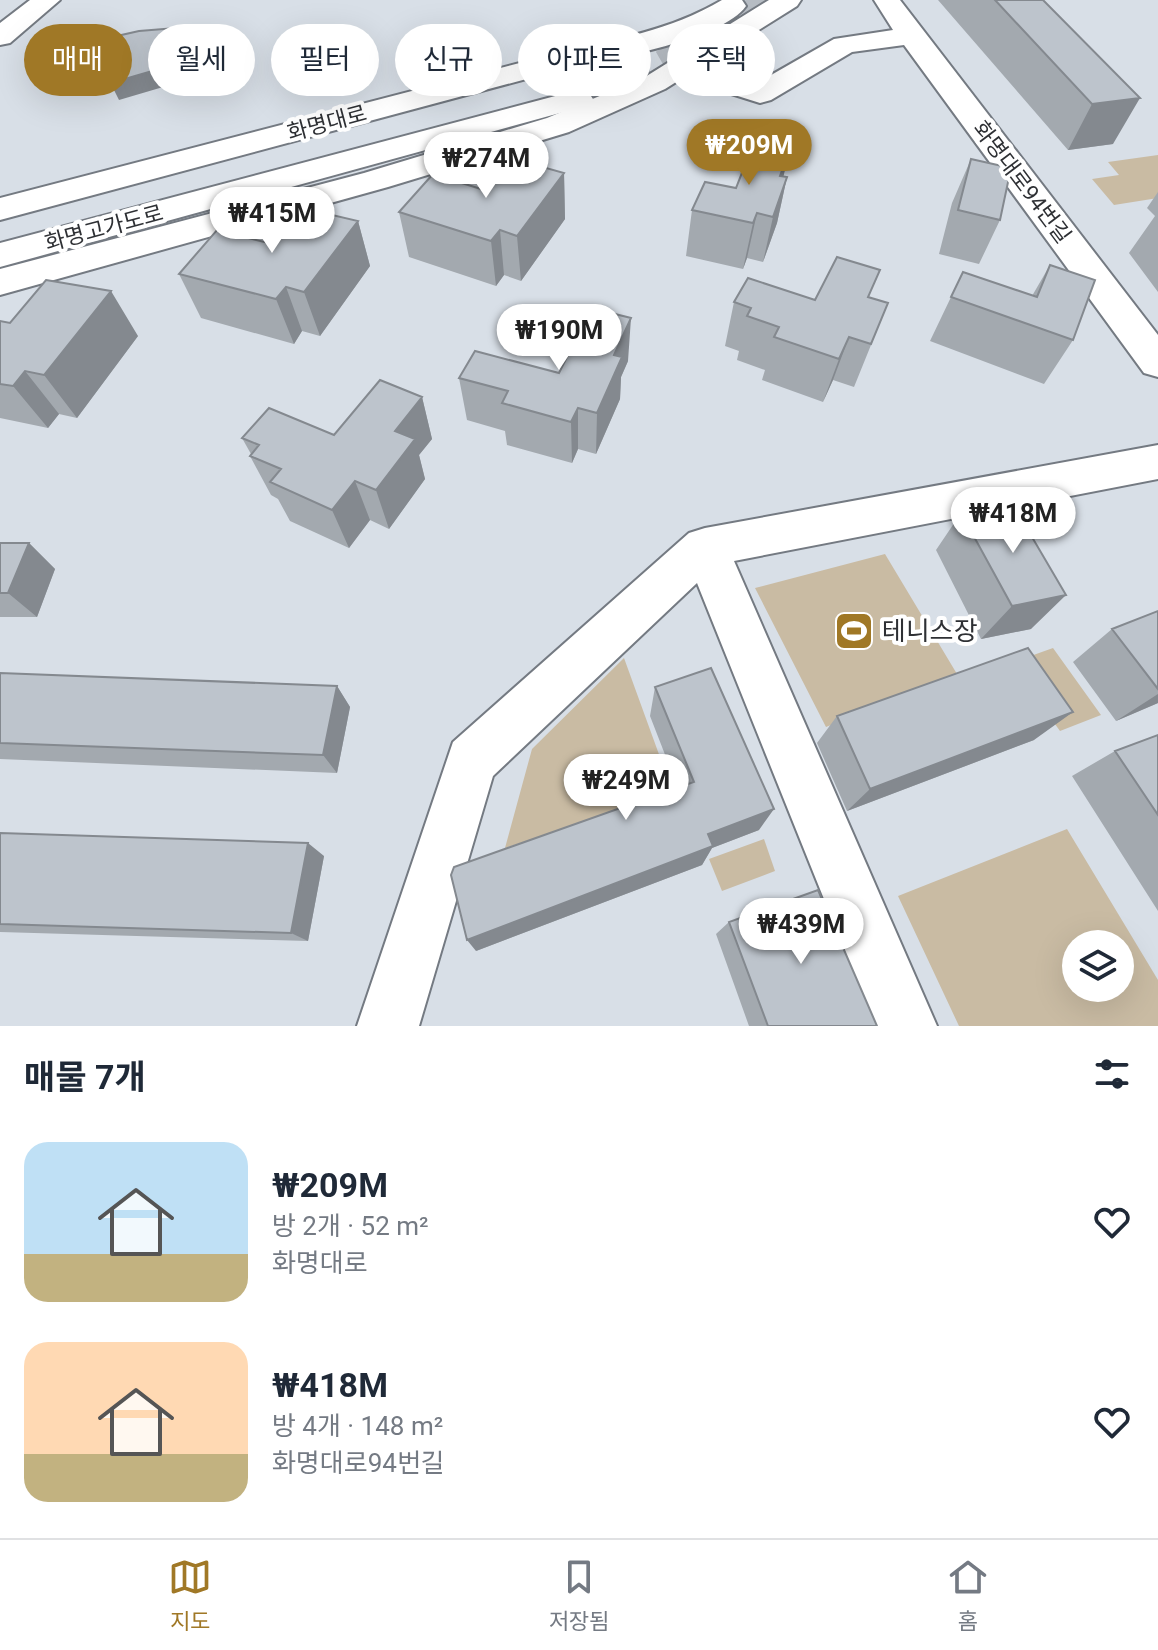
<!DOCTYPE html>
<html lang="ko">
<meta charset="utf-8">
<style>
body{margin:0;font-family:Roboto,"Noto Sans KR",sans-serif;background:#f2f2f3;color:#1f2937;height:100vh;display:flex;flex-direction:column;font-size:30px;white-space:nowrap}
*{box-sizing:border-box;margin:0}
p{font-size:26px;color:#747a83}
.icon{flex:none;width:44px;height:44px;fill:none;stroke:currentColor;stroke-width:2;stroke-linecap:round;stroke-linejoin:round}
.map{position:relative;height:1026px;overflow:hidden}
.side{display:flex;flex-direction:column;background:#fff;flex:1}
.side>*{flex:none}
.guide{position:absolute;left:24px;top:24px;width:1110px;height:72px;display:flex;gap:16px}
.controls{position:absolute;left:1062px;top:930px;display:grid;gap:16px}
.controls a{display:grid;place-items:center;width:72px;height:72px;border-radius:50%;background:#fff;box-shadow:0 8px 32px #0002;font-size:40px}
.price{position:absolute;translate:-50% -68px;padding:0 18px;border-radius:28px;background:#fff;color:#222;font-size:26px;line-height:52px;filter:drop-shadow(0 2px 4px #0008)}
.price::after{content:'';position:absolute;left:50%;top:48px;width:24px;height:18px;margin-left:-12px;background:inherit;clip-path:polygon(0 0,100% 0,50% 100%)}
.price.current{background:#a07826;color:#fff}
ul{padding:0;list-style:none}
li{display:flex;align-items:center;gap:24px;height:200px;padding:0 24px}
li span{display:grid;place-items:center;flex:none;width:224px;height:160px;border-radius:24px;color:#555}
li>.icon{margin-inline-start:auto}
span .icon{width:96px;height:96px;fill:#fffc;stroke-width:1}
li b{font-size:34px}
h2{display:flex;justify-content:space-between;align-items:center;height:96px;padding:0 24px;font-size:34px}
.tag{padding:0 28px;border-radius:36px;background:#fff;box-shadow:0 8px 32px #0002;font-size:28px;line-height:72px}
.tag.current{background:#a07826;color:#fff}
.dock{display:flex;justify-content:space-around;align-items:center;height:112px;border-top:2px solid #e0e1e3;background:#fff;font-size:22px;color:#747a83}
.dock a{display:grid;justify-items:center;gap:4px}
.dock .current{color:#a07826}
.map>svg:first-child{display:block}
.green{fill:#c9bba3;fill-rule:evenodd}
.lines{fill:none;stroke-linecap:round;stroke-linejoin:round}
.highway-tunnel{stroke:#b6bcc3;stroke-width:31;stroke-dasharray:31 15;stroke-linecap:butt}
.minor-casing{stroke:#747a82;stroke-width:4}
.major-casing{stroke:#747a82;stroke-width:4}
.highway-casing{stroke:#747a82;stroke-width:4}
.minor{fill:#fff;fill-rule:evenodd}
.major{fill:#fff;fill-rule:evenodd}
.highway{fill:#fff;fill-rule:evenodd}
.wall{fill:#a3a9af}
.shaded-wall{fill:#84898f}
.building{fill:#bdc4cc;stroke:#84898f;stroke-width:2}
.labels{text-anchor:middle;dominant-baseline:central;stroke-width:8;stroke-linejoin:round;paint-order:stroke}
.far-street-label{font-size:22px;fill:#2e3034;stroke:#fff}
.poi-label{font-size:26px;fill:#2e3034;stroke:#fff;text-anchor:start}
</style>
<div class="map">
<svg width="1158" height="1026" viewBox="0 0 1158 1026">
<rect width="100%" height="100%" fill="#d8dfe7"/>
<path class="green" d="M1158,155V198L1114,205L1092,179L1119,175L1108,162Z
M885,554L957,674L826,727L755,588Z
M1053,648L1101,715L1060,731L1011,663Z
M624,658L673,793L505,848L532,749Z
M1067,829L1158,980V1026H959L898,896ZM1076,944H1120V988H1076Z
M764,839L775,871L722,891L709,859Z"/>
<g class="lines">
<path class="highway-tunnel" d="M578,99L662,66L777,0"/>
<defs>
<path id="minor" d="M874,0H900L1158,335V377L1144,373L904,45L852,52L771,100L760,103L671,75L666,69L671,63L681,60L757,83L834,39L893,30Z
M1158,445V479L734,561L937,1026H875L697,583L493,776L419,1026H357L453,742L689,533L705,528Z"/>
<path id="major" d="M30,0H60L10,43L0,45V23Z
M722,0H742L746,6C722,40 612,59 571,67L0,220V198L558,53C615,39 670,31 722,0Z
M769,0H801L797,6L665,89L569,132L388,187L0,295V269L364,173L547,118L645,77Z"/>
<path id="highway" d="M578,90L589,93L593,99L589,105L0,267V243Z"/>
</defs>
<use href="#minor" class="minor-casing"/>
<use href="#major" class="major-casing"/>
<use href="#highway" class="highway-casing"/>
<use href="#minor" class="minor"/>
<use href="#major" class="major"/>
<use href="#highway" class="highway"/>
</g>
<path class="wall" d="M938,0H1043L1113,144L1068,150Z
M790,149L783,176L787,177L777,223L763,262L747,258L743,269L686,256L692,210L736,188Z
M971,159L1000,220L979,264L939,254L952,203Z
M564,173L565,219L521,281L504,275L496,286L409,257L399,212L481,189Z
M1158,192V292L1129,253L1155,216L1147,208Z
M358,221L370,266L320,336L302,331L294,344L201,318L179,274L268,243Z
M1050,265L1073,340L1044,384L930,341L963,272L1032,296Z
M869,297L888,303L854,387L833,380L823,402L762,380L765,370L737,360L739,351L725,346L734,302L815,300Z
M0,321L10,323L138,336L77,418L59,414L48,428L0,418Z
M628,361L621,377L620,399L596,454L578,449L572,463L507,445L505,431L467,420L459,378L559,373Z
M422,397L432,439L419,455L425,479L389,529L370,520L349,548L290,521L278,499L271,495L250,456L251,454L242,438L334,435Z
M961,513L1031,629L981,639L936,550Z
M0,543H29L55,569L37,617H0Z
M1158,611V703L1116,721L1073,662L1112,629Z
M0,673L337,686L350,707L337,773L0,759Z
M655,687L759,830L712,848L702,865L476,951L678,788L650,716Z
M837,716L1034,740L847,811L817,743Z
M1158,735V911L1072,776L1115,751Z
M0,833L324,856L308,941L0,932Z
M729,922L877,1026H749L716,934Z"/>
<path class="shaded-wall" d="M198,52L204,69L180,82L119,100L111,84L67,95L59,79L105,67Z
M1140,98L1113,144L1068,150L1092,104Z
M790,149L779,195L780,176Z
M564,173L565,219L521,281L517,236Z
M787,177L777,223L763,262L773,217Z
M757,213L747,258L743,269L753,223Z
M358,221L370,266L320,336L304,292Z
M500,230L504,275L496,286L491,241Z
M286,287L302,331L294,344L276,299Z
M111,291L138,336L77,418L44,375Z
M631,318L628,361L621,377L620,399L596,454L597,413L614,355Z
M849,337L833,380L823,402L839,359Z
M25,371L59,414L48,428L13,386Z
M422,397L432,439L419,455L425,479L389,529L376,490L395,431Z
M578,408V449L572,463L571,422Z
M355,481L370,520L349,548L332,510Z
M29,543L55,569L37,617L8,593Z
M1066,595L1031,629L981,639L1012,606Z
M337,686L350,707L337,773L323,755Z
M1158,694V703L1116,721Z
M1073,712L1034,740L847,811L870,789Z
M774,809L759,830L712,848L702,865L476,951L467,940L708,834Z
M308,843L324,856L308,941L291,933Z"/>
<path class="building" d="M995,0H1043L1140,98L1092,104Z
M176,28L198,52L173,65L111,83L105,67L59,79L48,47L88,38L90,42L139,31Z
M754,142L790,149L780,176L787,177L773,217L757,213L753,223L692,210L705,182L736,188Z
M507,157L564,173L517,236L500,230L491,241L399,212L433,174L481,189Z
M971,159L1011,168L1000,220L958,210Z
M298,207L358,221L304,292L286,287L276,299L179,274L217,230L268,243Z
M837,257L880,270L868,297L888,303L871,344L849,337L839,359L774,337L779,327L747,316L751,308L734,302L748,278L815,300Z
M1050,265L1095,280L1073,340L951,297L963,272L1037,297Z
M46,280L111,291L44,375L25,371L13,386L0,384V321L10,323Z
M591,308L631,318L614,355L622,357L597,413L578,408L571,422L502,403L508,391L459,378L475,351L559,373Z
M380,380L422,397L395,431L415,439L376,490L355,481L332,510L270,482L281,469L250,456L259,445L242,438L269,408L334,435Z
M1012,503L1066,595L1012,606L961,513Z
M0,543H29L8,593H0Z
M1158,611V689L1112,629Z
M1028,648L1073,712L870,789L837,716Z
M711,668L774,809L708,834L713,846L467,940L451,875L454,867L694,782L655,687Z
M0,673L337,686L323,755L0,743Z
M1158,735V815L1115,751Z
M0,833L308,843L291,933L0,924Z
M818,890L877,1026H768L729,922Z"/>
<defs>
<symbol id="stadium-square" viewBox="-11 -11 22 22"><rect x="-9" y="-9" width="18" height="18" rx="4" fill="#a07826" stroke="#fff"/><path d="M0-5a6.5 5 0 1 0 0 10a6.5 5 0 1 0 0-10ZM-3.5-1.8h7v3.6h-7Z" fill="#fff"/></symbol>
</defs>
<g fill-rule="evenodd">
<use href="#stadium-square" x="832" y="609" width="44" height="44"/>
</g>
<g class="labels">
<g class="far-street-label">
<text transform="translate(327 123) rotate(-15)">화명대로</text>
<text transform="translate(1022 182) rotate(53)">화명대로94번길</text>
<text transform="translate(104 228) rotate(-15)">화명고가도로</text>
</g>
<g class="poi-label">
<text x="882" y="631">테니스장</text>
</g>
</g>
</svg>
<div class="controls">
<a><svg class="icon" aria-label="layers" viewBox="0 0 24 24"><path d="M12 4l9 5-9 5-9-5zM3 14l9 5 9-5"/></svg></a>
</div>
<b class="price current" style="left:749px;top:187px">₩209M</b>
<b class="price" style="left:486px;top:200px">₩274M</b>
<b class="price" style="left:272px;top:255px">₩415M</b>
<b class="price" style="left:559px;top:372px">₩190M</b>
<b class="price" style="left:1013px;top:555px">₩418M</b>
<b class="price" style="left:626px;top:822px">₩249M</b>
<b class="price" style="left:801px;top:966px">₩439M</b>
<div class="guide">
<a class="tag current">매매</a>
<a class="tag">월세</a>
<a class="tag">필터</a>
<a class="tag">신규</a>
<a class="tag">아파트</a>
<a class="tag">주택</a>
</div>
</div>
<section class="side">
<h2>매물 7개<svg class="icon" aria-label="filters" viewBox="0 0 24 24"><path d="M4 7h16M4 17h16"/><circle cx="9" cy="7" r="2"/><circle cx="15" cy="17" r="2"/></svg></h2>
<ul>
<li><span style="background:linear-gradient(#bfe0f5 70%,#c2b280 0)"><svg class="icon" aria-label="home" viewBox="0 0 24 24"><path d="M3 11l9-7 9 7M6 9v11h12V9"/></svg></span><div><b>₩209M</b><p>방 2개 · 52 m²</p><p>화명대로</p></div><svg class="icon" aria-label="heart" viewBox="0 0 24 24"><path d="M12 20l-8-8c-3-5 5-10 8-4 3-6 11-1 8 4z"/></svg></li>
<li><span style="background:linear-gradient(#ffd9b3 70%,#c2b280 0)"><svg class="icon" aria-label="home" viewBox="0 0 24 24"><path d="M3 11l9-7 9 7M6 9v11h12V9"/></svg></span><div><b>₩418M</b><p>방 4개 · 148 m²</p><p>화명대로94번길</p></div><svg class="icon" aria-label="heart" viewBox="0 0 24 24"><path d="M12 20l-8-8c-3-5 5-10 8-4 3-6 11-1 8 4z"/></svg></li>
</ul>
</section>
<nav class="dock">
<a class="current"><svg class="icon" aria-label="map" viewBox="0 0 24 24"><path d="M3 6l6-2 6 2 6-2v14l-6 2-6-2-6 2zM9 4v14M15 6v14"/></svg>지도</a>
<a><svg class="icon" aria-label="saved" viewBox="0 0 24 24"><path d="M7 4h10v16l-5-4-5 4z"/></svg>저장됨</a>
<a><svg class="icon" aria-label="home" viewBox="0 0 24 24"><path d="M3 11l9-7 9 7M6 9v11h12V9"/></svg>홈</a>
</nav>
